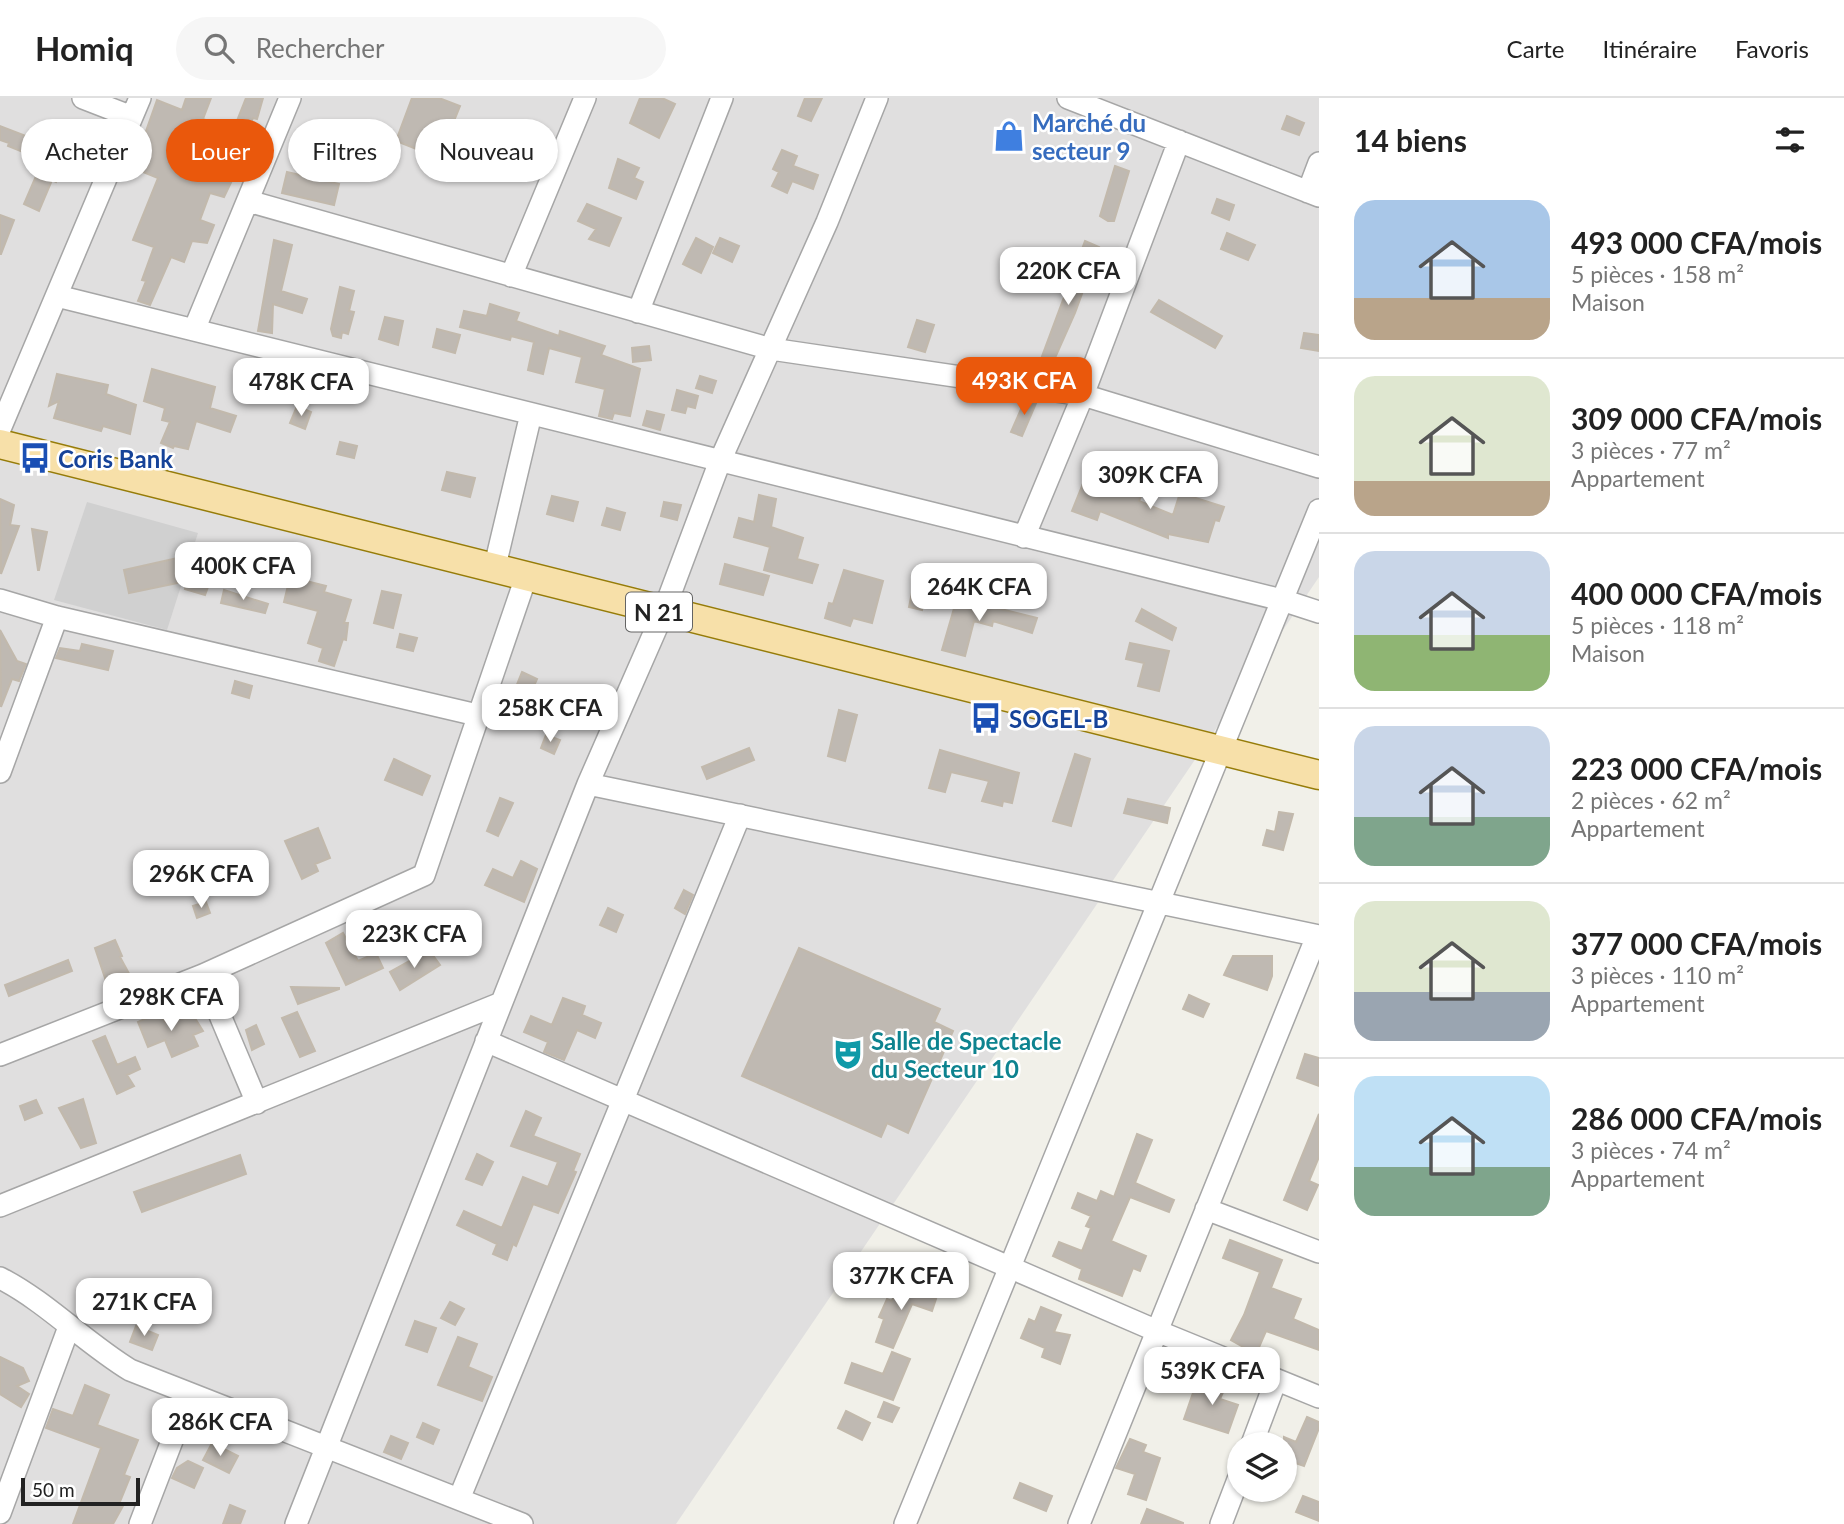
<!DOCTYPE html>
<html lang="fr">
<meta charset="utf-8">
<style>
body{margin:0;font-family:Lato,sans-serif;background:#f6f6f6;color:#222;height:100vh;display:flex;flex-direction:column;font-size:26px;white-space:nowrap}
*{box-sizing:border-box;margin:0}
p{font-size:23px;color:#767676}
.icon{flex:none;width:38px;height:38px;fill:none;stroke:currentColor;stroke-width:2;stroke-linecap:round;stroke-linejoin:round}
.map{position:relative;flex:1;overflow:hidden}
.sheet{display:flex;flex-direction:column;background:#fff;width:525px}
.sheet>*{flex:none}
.hud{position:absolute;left:21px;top:21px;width:665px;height:63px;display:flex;gap:14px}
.controls{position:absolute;left:1227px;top:1334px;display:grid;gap:14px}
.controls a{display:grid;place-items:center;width:70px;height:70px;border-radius:50%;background:#fff;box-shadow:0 2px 5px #0004;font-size:35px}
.scale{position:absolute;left:21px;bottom:18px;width:119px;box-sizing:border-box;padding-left:7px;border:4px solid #222;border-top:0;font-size:19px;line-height:24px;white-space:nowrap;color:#222;-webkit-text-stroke:5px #fff;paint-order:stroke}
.price{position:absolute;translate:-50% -60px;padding:0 16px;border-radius:14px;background:#fff;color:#222;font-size:23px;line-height:46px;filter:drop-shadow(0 2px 4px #0008)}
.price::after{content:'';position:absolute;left:50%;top:42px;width:21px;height:16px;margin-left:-10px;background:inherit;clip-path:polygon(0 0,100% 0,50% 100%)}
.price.current{background:#ea580c;color:#fff}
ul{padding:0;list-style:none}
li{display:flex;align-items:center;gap:21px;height:175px;padding:0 35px}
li+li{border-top:2px solid #e0e0e0}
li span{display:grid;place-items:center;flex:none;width:196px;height:140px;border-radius:21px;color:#555}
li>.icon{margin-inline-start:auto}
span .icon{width:84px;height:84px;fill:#fffc;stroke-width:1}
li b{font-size:30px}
h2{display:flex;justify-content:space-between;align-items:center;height:84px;padding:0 35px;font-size:30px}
.pill{padding:0 24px;border-radius:32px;background:#fff;box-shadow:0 2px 5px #0004;font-size:24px;line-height:63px}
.pill.current{background:#ea580c;color:#fff}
header{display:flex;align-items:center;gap:42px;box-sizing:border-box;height:98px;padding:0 35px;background:#fff;border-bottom:2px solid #e0e0e0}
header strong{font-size:33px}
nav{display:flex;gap:38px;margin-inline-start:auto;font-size:24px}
.search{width:490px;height:63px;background:#f6f6f6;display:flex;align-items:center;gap:18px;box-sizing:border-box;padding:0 24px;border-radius:38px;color:#767676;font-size:26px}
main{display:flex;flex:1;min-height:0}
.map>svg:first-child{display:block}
.residential{fill:#e0dfdf}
.religious{fill:#d0d0d0}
.building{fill:#bfb9b2;stroke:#c2b9ac;stroke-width:2}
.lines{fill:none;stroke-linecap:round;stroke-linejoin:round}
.minor-casing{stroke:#a6a6a6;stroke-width:24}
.major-casing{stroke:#967c09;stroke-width:31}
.minor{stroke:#fff;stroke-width:21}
.major{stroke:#f7e0a9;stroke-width:28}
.labels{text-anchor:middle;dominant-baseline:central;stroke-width:5;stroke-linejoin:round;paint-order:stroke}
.shield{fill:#fff;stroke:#646464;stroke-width:2}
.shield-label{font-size:23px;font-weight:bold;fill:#222}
.shop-label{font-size:24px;font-weight:bold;fill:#366cbe;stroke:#fff;text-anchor:start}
.transit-label{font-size:24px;font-weight:bold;fill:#164399;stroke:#fff;text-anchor:start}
.culture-label{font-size:24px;font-weight:bold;fill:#0d838f;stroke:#fff;text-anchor:start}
</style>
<header>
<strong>Homiq</strong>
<div class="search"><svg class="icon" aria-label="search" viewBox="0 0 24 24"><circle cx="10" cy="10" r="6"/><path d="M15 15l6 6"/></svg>Rechercher</div>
<nav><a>Carte</a><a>Itinéraire</a><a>Favoris</a></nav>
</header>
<main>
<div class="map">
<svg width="1319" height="1426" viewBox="0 0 1319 1426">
<rect width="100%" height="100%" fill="#f1f0e9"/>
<path class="residential" d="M0,0H1319V479L676,1426H0Z"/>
<path class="religious" d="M87,404L198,435L167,532L54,502Z"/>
<path class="building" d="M186,0H211L203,21L216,26L203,60L237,72L224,99L210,95L200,122L214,127L207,145L192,143L184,164L171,159L150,207L138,203L146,183L142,182L154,149L133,142L158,80L133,70L157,2L182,12Z
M246,0H263L257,21L253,20L248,33L235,28Z
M412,0H439L460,8L439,60L396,43Z
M640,0H662L675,6L659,40L630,25Z
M805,0H822L811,23L798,18Z
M1287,18L1304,25L1299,37L1282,31Z
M97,26L102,37L90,63L79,58L72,75L62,71L56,84L52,82L39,113L24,106L43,62L8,48L9,45L0,42V28L49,47Z
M782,52L797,58L793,68L818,77L813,91L792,83L787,95L772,88L779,74L773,71Z
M618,61L639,70L634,80L643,84L636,101L609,90Z
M1115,68L1129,73L1114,123H1108L1100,118Z
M287,74L339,86L334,107L282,95Z
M1217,101L1234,107L1229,122L1212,115Z
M587,106L621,120L609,148L589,141L596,131L578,123Z
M0,117L14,122L1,156H0Z
M1227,135L1255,147L1248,162L1221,151Z
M696,140L713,149L701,175L683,166Z
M720,140L739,148L732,164L713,155Z
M274,142L292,147L281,193L307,201L302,215L273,206L272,235L258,233Z
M1085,143L1099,149L1075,215L1047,278L1035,277Z
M340,189L354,193L349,213L354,214L348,236L342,234L341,240L333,238L331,231Z
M1159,202L1222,238L1215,250L1151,214Z
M490,206L519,215L516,223L559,238L560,233L605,248L601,257L640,271L630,318L614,315L612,321L599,318L605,291L576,284L582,259L549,250L543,276L528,272L534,244L511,238L510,242L460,229L464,213L487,218Z
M385,219L403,223L398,247L379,241Z
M917,222L934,227L925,254L908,249Z
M437,231L460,237L455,255L433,249Z
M1304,235L1319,237V253L1301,250Z
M649,248L651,262L633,264L632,250Z
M152,271L215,289L210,310L236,318L230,334L196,323L188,351L174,348L173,350L161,345L170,324L162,322L165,310L144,303Z
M57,276L108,287L106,296L136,307L130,336L103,328L101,333L54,320L59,303L49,308Z
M700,278L716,283L712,295L696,290Z
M677,292L698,298L695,310L687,308L685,315L672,312Z
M1025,302L1037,303L1022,338L1011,334Z
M297,308L311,314L305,331L290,325Z
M647,313L664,317L660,332L643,327Z
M340,344L357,348L354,360L337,356Z
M447,374L475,380L470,399L442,392Z
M1131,375L1148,381L1139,403L1173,417L1180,395L1224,409L1219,423L1215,422L1208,444L1168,436V440L1100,413L1097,422L1072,413L1084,383L1122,398Z
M759,397L776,401L771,429L803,440L797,461L818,467L812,485L764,472L770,449L734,439L739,420L754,424Z
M552,398L578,404L573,423L547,416Z
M0,401L14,407L10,427L19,428L1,476Z
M664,404L681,407L677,422L661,418Z
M607,410L625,415L620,432L602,427Z
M32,431L47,434L39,472H38Z
M204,454L200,474L212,478L205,497L185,491L187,483L129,495L124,472Z
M725,466L769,478L763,497L720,486Z
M844,472L883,483L872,525L853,520L850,528L825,520L829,505L833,506Z
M290,479L326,488L324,494L351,502L344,525H348L346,542L343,541L334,568L319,563L323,550L308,545L318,513L284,504Z
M915,480L928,482L922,512L909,509Z
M224,492L268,506L265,515L221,505Z
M382,493L401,497L393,530L374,525Z
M957,500L1037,520L1032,535L993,523L992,528L974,523L965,558L942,552Z
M1142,511L1176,530L1172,542L1136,523Z
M0,532L17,563L26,566L19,583L12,581L1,609Z
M400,536L417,540L413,553L397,549Z
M1130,545L1169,553L1159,593L1138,588L1144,565L1126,561Z
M82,546L113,553L108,572L56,560L60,550L80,553Z
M522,574L537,581L531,595L516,589Z
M235,583L252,588L249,600L232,595Z
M541,611L563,620L556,634L535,626Z
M839,612L857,617L845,663L828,658Z
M546,637L560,642L554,656L541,650Z
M749,650L754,662L707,681L702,669Z
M940,652L1019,675L1012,705L1003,703L1002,708L982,703L989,683L951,674L945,694L929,690Z
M1075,656L1090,661L1071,728L1053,723Z
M394,661L430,678L422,697L385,682Z
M500,700L513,705L498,738L487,733Z
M1128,701L1170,710L1167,725L1124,715Z
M1279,714L1293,716L1283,752L1263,747L1267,732L1275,734Z
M318,730L330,760L315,766L318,773L302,781L285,743Z
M521,763L537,771L524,804L485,787L493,771L513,780Z
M684,792L693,797L685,816L675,810Z
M206,804L210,815L197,820L193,808Z
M608,810L623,817L616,834L600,827Z
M462,818L474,831L461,843L450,830Z
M343,835L358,863L376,855L383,870L346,887L326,845Z
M115,842L122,858L120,859L133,883L109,892L95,850Z
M799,850L940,911L934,924L953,933L908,1035L887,1025L881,1039L742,978Z
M429,852L440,867L400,892L390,874Z
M1233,858H1272V878L1267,892L1224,877Z
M68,862L72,873L9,898L5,887Z
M291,889L339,890V891L298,906Z
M1189,897L1209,906L1203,919L1183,911Z
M563,900L585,908L582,917L601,925L595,940L577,932L564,962L544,954L548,944L524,934L531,918L552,927Z
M160,914L165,924L193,917L203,933L193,937L198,948L172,959L165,942L148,949L138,924Z
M297,914L315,953L300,959L282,920Z
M256,927L264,946L252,952L246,932Z
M105,938L117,967L135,959L140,971L127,977L134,988L117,996L93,943Z
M1305,956L1319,960V988L1297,980Z
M83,1001L96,1045L81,1050L59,1010Z
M36,1002L42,1015L25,1022L20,1008Z
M526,1013L541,1020L533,1038L580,1056L573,1073L576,1074L558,1115L533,1106L516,1148L513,1146L507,1162L493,1156L497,1146L457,1127L464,1113L502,1130L523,1079L548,1089L558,1064L511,1048Z
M1319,1016V1059L1309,1083L1318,1087L1307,1112L1284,1102Z
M1137,1036L1152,1042L1135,1085L1174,1102L1169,1114L1130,1099L1111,1143L1146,1158L1140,1173L1133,1170L1122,1198L1079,1181L1082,1171L1053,1158L1059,1144L1082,1153L1091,1130L1086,1128L1091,1118L1072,1110L1078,1095L1097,1103L1101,1093L1114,1099Z
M477,1056L493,1064L482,1087L466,1081Z
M240,1057L246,1076L142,1114L134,1094Z
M1230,1142L1282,1162L1271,1190L1301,1201L1293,1221L1319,1232V1252L1266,1233L1256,1256L1231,1242L1244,1217L1260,1174L1223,1160Z
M899,1186L929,1194L927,1198L936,1201L932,1213L912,1206L893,1250L876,1244L884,1221L879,1219L887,1201L892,1203Z
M450,1204L464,1211L455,1227L441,1220Z
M1041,1209L1061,1217L1054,1234L1070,1237L1060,1266L1042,1259L1045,1250L1021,1240L1029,1221L1035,1224Z
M415,1223L436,1230L427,1254L406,1247Z
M136,1228L158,1237L152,1252L130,1244Z
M458,1239L477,1246L468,1269L492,1279L482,1303L438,1287Z
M892,1254L910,1261L893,1302L845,1285L852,1265L883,1276Z
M0,1259L23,1270L29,1283L17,1288L29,1296L21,1309L0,1296Z
M1211,1278L1227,1285L1220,1301L1238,1307L1228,1335L1184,1321L1194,1292L1203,1295Z
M85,1287L109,1297L97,1327L138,1342L124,1377L130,1379L119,1406L123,1408L113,1426H73L101,1350L46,1330L53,1311L73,1318Z
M884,1304L899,1310L892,1324L878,1319Z
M846,1313L870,1325L862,1342L838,1330Z
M1307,1319L1319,1324V1330L1304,1368L1284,1361V1339L1296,1344Z
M423,1325L439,1332L433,1346L417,1339Z
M391,1338L408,1345L401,1361L384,1354Z
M1130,1341L1146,1347L1143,1354L1160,1360L1146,1402L1128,1396L1135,1376L1116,1370Z
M212,1345L238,1358L229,1375L203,1362Z
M188,1363L203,1370L194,1390L172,1380L177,1370Z
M1020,1385L1052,1398L1046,1413L1014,1400Z
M1303,1398L1319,1404V1423L1296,1414Z
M230,1407L245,1413L240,1426H223Z
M1147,1411L1183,1425V1426H1141Z"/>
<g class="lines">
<defs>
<path id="minor" d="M83,0L132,19
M1068,0L1319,98
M1308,94L1319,65
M248,103L771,251L1083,297L1319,369
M511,178L585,0
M57,198L1282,502L1319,514
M638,214L722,0
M194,232L290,0
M0,331L140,0
M1024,439L1083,297L1179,43
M494,472L531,316
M0,502L57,519L477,617
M0,674L57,519
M588,686L1319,838
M203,877L257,1005
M486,943L1157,1233L1319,1299
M0,957L203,877L424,777L526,479
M0,1108L501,905
M1206,1111L1319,1154
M0,1180C47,1204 84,1244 130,1272L522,1426
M1252,1346L1276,1282
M459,1401L740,717
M0,1415L69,1229
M140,1426L190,1296
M296,1426L588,686L663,515L720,363L827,124L877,0
M905,1426L1319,412
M1079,1426L1317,838
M1221,1426L1239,1379"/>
<path id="major" d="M0,346L1319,677"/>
</defs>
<use href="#minor" class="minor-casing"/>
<use href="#major" class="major-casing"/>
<use href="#minor" class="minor"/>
<use href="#major" class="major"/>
</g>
<defs>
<symbol id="shop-bare" viewBox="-9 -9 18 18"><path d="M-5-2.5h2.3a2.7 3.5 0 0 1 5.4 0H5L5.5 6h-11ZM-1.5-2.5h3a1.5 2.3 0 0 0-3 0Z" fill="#3f7fe0" stroke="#fff" stroke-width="2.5" paint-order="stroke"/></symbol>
<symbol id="bus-bare" viewBox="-9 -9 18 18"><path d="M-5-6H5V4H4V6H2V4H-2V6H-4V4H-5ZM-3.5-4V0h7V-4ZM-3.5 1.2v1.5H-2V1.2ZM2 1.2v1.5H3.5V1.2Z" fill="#1a4fb4" stroke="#fff" stroke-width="2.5" paint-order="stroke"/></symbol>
<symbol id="theatre-bare" viewBox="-9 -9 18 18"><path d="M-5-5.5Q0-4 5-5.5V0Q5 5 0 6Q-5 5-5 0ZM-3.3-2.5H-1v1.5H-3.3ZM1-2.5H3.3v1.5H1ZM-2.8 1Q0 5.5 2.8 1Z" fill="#0f9aa8" stroke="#fff" stroke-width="2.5" paint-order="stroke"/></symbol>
</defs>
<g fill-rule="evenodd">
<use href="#shop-bare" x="987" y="16" width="44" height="44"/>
<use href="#bus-bare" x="13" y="338" width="44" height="44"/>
<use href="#bus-bare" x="964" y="598" width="44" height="44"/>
<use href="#theatre-bare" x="826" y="934" width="44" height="44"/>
</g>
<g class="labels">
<rect class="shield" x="626" y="494.5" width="66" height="39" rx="5"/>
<g class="shield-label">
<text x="659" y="514">N 21</text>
</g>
<g class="shop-label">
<text x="1032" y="24">Marché du<tspan x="1032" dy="28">secteur 9</tspan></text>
</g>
<g class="transit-label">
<text x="58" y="360">Coris Bank</text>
<text x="1009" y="620">SOGEL-B</text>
</g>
<g class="culture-label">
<text x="871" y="942">Salle de Spectacle<tspan x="871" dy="28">du Secteur 10</tspan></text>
</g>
</g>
</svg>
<div class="controls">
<a><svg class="icon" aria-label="layers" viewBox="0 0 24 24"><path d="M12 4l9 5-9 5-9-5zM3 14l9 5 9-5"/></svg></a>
</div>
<div class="scale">50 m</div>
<b class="price" style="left:1068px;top:209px">220K CFA</b>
<b class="price current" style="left:1024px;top:319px">493K CFA</b>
<b class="price" style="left:301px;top:320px">478K CFA</b>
<b class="price" style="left:1150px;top:413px">309K CFA</b>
<b class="price" style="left:243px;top:504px">400K CFA</b>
<b class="price" style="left:979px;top:525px">264K CFA</b>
<b class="price" style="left:550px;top:646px">258K CFA</b>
<b class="price" style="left:201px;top:812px">296K CFA</b>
<b class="price" style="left:414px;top:872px">223K CFA</b>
<b class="price" style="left:171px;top:935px">298K CFA</b>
<b class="price" style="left:901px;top:1214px">377K CFA</b>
<b class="price" style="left:144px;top:1240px">271K CFA</b>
<b class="price" style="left:1212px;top:1309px">539K CFA</b>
<b class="price" style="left:220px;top:1360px">286K CFA</b>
<div class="hud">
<a class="pill">Acheter</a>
<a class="pill current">Louer</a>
<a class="pill">Filtres</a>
<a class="pill">Nouveau</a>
</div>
</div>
<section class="sheet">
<h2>14 biens<svg class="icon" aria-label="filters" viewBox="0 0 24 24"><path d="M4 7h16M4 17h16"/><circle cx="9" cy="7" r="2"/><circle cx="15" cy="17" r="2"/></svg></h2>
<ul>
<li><span style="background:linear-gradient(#a9c7e8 70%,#b9a48a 0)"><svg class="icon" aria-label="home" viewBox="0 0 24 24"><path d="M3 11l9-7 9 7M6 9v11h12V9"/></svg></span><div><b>493 000 CFA/mois</b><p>5 pièces · 158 m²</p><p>Maison</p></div></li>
<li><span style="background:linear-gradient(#dfe7d0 75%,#b9a48a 0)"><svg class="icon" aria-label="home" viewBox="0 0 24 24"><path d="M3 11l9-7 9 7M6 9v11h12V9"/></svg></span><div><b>309 000 CFA/mois</b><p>3 pièces · 77 m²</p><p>Appartement</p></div></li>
<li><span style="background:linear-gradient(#c9d6e8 60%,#8fb573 0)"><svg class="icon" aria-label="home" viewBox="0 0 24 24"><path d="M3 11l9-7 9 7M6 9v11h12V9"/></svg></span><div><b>400 000 CFA/mois</b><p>5 pièces · 118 m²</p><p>Maison</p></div></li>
<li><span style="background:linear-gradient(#c9d6e8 65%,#7fa58c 0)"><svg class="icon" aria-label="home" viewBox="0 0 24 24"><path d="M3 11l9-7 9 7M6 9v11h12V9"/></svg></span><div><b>223 000 CFA/mois</b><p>2 pièces · 62 m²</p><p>Appartement</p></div></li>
<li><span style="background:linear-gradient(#dfe7d0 65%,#9aa5b1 0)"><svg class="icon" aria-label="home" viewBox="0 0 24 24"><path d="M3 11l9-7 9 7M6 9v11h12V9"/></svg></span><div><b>377 000 CFA/mois</b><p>3 pièces · 110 m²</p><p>Appartement</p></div></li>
<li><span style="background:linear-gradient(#bfe0f5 65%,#7fa58c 0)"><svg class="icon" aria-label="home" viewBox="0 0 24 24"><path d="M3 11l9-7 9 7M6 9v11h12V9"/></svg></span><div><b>286 000 CFA/mois</b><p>3 pièces · 74 m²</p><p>Appartement</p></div></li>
</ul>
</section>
</main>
